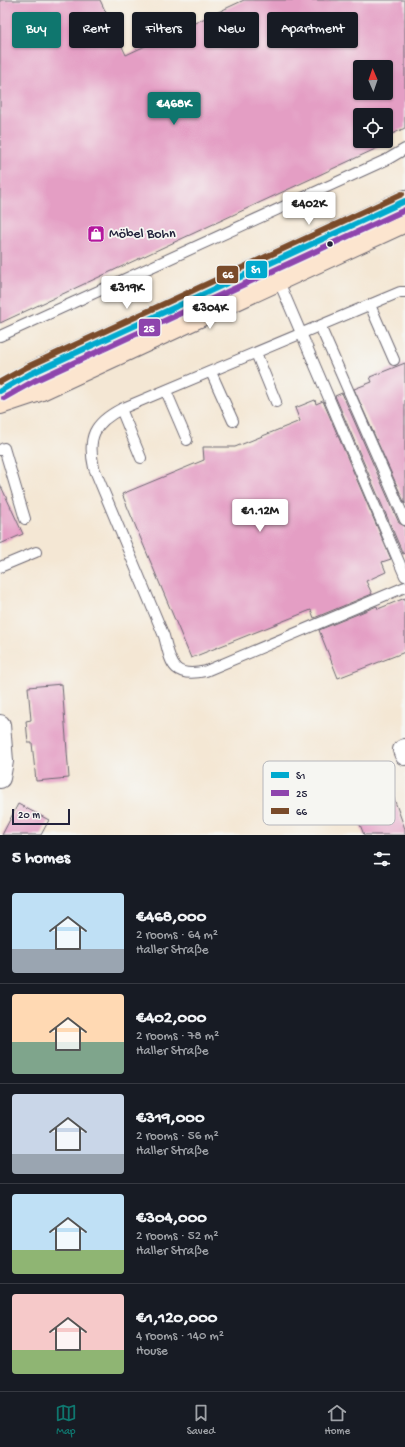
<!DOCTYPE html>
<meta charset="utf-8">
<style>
body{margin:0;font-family:"Gochi Hand",sans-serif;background:#20242c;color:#f1f3f6;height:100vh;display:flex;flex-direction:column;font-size:15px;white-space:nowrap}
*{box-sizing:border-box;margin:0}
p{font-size:13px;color:#9ea1a6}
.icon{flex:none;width:22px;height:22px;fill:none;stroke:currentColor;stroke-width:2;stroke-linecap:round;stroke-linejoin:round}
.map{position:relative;height:835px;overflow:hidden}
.sheet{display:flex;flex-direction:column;background:#171b24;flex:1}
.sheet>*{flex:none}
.top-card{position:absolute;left:12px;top:12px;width:381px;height:36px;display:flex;gap:8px}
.needle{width:26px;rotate:358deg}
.controls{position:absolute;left:353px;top:60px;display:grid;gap:8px}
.controls a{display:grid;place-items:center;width:40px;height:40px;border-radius:4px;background:#171b24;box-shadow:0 1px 3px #0004;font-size:20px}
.scale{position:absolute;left:12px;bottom:10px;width:58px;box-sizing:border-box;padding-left:4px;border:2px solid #22223b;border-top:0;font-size:11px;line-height:14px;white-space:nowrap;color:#22223b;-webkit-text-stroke:3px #f6f6f2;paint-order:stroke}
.price{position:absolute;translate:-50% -34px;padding:0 9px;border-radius:4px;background:#fff;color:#222;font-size:13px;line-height:26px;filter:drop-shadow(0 1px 2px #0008)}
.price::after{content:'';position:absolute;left:50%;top:24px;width:12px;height:9px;margin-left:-6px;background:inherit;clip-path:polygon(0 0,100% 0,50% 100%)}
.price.selected{background:#0f766e;color:#fff}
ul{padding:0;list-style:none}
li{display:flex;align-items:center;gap:12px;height:100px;padding:0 12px}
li+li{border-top:1px solid #363941}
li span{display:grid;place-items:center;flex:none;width:112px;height:80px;border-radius:4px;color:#555}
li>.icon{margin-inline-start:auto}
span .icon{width:48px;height:48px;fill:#fffc;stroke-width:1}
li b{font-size:17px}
h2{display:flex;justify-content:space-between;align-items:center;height:48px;padding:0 12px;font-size:17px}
.pill{padding:0 14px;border-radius:4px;background:#171b24;box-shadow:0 1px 3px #0004;font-size:14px;line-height:36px}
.pill.selected{background:#0f766e;color:#fff}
.menu{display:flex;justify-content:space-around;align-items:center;height:56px;border-top:1px solid #363941;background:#171b24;font-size:11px;color:#9ea1a6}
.menu a{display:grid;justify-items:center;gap:2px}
.menu .selected{color:#0f766e}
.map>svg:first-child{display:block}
.building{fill:#e49ec4;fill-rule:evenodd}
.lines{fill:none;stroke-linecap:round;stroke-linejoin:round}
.service-casing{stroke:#6c6771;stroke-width:12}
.minor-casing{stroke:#6c6771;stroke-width:22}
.secondary-casing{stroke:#6c6771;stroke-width:24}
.service{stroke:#fff;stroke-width:10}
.minor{stroke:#fff;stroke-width:20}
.secondary{stroke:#fce5cf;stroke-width:22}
.bus-1-casing{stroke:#f6f6f2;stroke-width:9}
.bus-2-casing{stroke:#f6f6f2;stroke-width:9}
.bus-3-casing{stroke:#f6f6f2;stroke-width:9}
.bus-1{stroke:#00a9ce;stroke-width:6}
.bus-2{stroke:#8e44ad;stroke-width:6}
.bus-3{stroke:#7a4b2a;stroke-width:6}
.bus-dot{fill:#22223b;stroke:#f6f6f2;stroke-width:1.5}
.labels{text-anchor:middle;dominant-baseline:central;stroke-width:3.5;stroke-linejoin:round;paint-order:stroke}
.poi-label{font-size:14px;fill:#22223b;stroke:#f6f6f2;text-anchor:start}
.key{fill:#f6f6f2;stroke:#b6b6bb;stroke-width:1}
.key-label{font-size:11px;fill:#22223b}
.line-badge{stroke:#f6f6f2;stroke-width:1.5}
.badge-label{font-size:11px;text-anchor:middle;font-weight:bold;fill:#fff}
</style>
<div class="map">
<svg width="405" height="835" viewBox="0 0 405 835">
<rect width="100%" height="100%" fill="#f6f6f2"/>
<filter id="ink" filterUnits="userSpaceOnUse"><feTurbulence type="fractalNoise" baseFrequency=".025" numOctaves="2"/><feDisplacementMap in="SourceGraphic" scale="8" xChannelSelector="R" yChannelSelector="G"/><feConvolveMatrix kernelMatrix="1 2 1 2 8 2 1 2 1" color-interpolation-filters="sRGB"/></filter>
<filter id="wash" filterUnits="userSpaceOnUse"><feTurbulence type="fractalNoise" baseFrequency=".012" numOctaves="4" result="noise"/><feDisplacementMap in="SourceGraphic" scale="16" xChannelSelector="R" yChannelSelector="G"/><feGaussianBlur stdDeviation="0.9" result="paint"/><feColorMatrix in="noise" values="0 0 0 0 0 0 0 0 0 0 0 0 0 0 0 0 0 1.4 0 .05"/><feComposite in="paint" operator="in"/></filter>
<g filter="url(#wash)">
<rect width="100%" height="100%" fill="#f4e7d4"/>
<g id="blocks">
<path class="building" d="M0,0H100L126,55L244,0H405V128L386,137V115H360V141H384L386,144L0,323ZM360,67H386V93H360Z
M405,363V504L354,389L372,382L370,377Z
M342,393L399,523L405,526V553L403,554L335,396Z
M315,400L316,404L323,401L391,559L382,562L386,572L366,581L372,594L314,618L311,610L191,658L122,494L204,460L203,447H235L300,421L295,408Z
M0,484L23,534L0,544Z
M405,598V652L338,678L319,630L377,606L378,609Z
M62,684L69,778L36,781L32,743H28L26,721L31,720L28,687Z
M385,774L405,829V835H364L359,822L374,816L361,782Z
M18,804L49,820L41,835H2Z"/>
</g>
</g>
<g filter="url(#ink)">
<use href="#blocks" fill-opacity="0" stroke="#6c6771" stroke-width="1"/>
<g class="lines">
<defs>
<path id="service" d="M277,277L405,576
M405,292H400L121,409C94,423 87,437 94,468L164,636C171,662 171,679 206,671L405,587
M370,305L394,360
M320,326L405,520
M0,336L388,159L405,149
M256,353L276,402
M211,372L233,421
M166,391L187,440
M121,409L141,458
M0,450L4,448L25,519
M0,567L36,552"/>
<path id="minor" d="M0,725L3,761L0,778
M405,749L403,750L405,755"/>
<path id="secondary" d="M0,391L30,374L405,201
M0,403L39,390L405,221"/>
</defs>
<use href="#service" class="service-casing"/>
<use href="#minor" class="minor-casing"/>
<use href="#secondary" class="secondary-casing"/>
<use href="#service" class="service"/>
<use href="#minor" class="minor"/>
<use href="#secondary" class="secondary"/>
<defs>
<path id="bus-1" d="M0,391L30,374L405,201"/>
<path id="bus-2" d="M4,398L34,381L405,210"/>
<path id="bus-3" d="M0,382L27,367L402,194"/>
</defs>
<use href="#bus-1" class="bus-1-casing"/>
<use href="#bus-2" class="bus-2-casing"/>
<use href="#bus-3" class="bus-3-casing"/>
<use href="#bus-1" class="bus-1"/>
<use href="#bus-2" class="bus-2"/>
<use href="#bus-3" class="bus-3"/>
</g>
</g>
<defs>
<symbol id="shop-square" viewBox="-11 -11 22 22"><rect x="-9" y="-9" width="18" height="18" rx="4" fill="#b5179e" stroke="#f6f6f2"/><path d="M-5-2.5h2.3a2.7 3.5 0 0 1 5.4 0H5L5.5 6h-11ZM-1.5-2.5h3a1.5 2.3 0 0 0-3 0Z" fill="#fff"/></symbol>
</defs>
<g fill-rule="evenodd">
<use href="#shop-square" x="86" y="224" width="20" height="20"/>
</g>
<circle class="bus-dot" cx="330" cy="244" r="3.5"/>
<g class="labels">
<g class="poi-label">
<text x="109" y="234">Möbel Bohn</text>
</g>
</g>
<rect x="263" y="761" width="132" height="64" rx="6" class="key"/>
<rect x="271" y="772" width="18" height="6" fill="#00a9ce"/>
<rect x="271" y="790" width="18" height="6" fill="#8e44ad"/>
<rect x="271" y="808" width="18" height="6" fill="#7a4b2a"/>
<g class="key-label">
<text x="296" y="779">S1</text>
<text x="296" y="797">25</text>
<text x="296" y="815">66</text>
</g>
<g class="line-badge">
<rect x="245" y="260" width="23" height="19" rx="4" fill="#00a9ce"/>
<rect x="216" y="265" width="23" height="19" rx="4" fill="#7a4b2a"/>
<rect x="138" y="318" width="23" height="19" rx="4" fill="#8e44ad"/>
</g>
<g class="badge-label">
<text x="256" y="273">S1</text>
<text x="228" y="278">66</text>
<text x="149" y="332">25</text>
</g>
</svg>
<div class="controls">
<a><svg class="needle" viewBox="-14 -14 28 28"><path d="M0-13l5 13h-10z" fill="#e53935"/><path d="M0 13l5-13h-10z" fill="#9ea1a6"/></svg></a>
<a><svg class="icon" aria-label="locate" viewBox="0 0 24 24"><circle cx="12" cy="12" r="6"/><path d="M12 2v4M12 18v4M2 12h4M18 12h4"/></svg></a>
</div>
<div class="scale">20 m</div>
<b class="price selected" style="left:174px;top:126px">€468K</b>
<b class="price" style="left:309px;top:226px">€402K</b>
<b class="price" style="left:127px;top:310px">€319K</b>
<b class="price" style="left:210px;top:330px">€304K</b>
<b class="price" style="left:260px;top:533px">€1.12M</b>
<div class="top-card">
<a class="pill selected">Buy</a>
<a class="pill">Rent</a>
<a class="pill">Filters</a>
<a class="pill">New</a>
<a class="pill">Apartment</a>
</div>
</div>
<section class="sheet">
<h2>5 homes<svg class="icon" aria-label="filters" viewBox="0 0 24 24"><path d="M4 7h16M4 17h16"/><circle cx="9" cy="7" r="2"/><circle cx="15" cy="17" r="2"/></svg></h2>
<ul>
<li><span style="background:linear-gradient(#bfe0f5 70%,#9aa5b1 0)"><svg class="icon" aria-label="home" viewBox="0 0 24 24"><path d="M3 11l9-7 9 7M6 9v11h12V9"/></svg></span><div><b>€468,000</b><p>2 rooms · 64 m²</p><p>Haller Straße</p></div></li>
<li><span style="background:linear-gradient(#ffd9b3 60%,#7fa58c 0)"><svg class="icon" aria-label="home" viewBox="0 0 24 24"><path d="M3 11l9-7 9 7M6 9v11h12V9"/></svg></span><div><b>€402,000</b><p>2 rooms · 78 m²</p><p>Haller Straße</p></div></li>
<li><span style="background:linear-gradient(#c9d6e8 75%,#9aa5b1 0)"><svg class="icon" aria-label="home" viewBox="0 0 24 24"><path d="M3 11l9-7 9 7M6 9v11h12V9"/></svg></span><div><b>€319,000</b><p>2 rooms · 56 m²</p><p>Haller Straße</p></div></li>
<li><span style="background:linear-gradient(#bfe0f5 70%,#8fb573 0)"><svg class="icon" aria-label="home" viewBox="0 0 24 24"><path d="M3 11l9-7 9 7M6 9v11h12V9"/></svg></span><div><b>€304,000</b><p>2 rooms · 52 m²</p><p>Haller Straße</p></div></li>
<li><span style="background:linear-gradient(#f6c9c9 70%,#8fb573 0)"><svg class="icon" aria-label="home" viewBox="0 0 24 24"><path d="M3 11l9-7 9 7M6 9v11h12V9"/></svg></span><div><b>€1,120,000</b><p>4 rooms · 140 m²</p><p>House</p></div></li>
</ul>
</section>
<nav class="menu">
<a class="selected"><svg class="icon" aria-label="map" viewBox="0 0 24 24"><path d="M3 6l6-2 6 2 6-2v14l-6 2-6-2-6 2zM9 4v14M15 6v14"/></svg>Map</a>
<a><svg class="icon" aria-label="saved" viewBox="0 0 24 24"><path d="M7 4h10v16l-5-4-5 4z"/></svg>Saved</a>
<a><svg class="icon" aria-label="home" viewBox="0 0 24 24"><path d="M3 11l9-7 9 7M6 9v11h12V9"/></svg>Home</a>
</nav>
